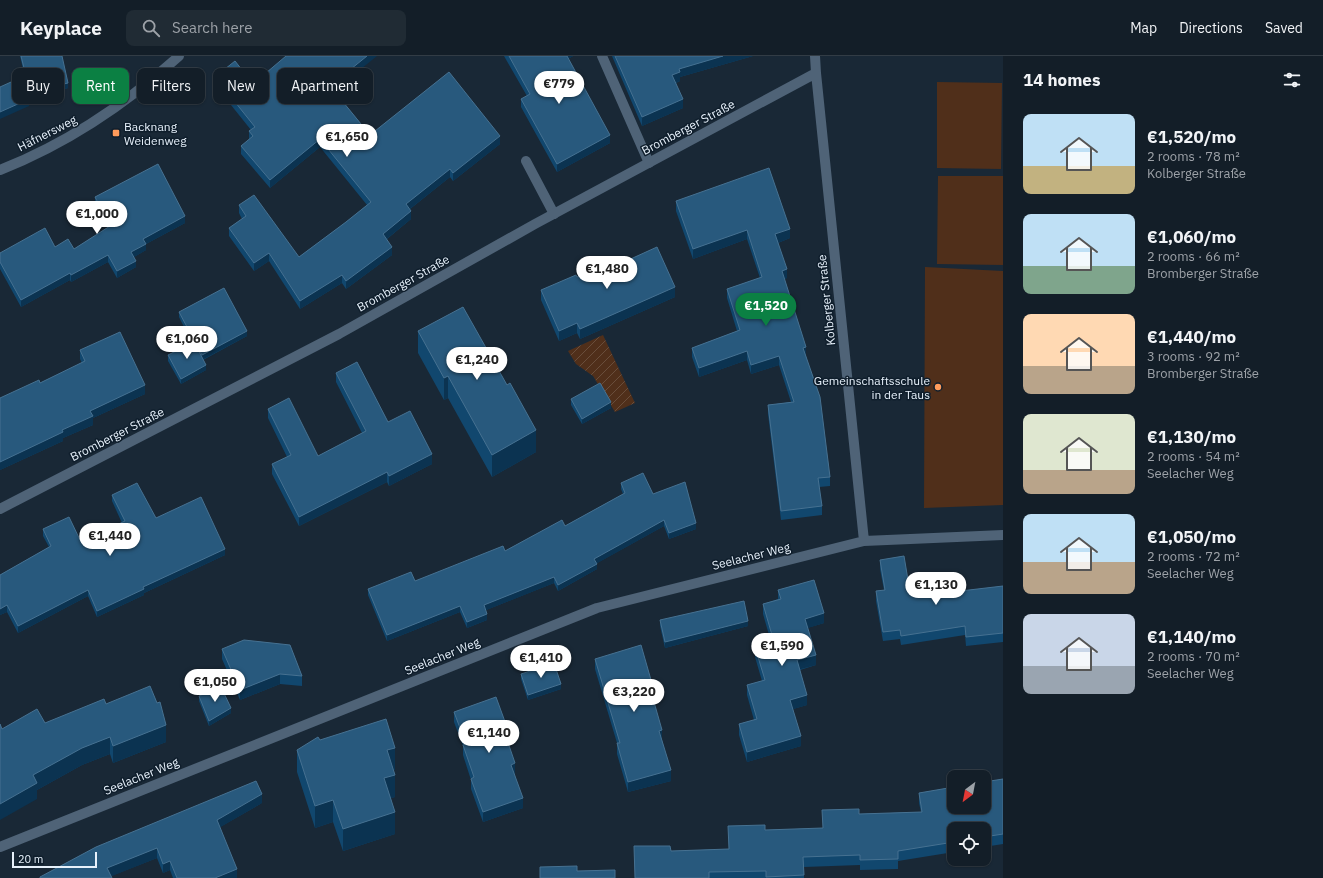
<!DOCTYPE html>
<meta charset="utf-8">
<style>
body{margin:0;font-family:"IBM Plex Sans",sans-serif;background:#202b34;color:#f1f3f6;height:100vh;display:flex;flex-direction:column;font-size:15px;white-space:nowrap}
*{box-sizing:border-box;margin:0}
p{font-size:13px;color:#9da2a8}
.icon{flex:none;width:22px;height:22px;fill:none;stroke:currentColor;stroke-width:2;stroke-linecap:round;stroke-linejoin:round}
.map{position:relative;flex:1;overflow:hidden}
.details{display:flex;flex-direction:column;background:#131e28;width:320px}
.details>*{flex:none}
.hud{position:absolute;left:12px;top:12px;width:380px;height:36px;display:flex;gap:8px}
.needle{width:26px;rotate:212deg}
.buttons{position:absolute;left:947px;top:714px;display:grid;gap:8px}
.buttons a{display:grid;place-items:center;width:44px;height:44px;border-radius:8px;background:#131e28;box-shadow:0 1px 3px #0004,0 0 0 1px #323c45;font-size:20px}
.scale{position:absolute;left:12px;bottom:10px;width:85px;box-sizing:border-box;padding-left:4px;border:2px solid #e7f1fb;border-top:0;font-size:11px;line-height:14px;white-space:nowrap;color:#e7f1fb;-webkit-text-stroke:3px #0f1e2c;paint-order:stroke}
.price{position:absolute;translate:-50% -34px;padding:0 9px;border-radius:14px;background:#fff;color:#222;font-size:13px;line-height:26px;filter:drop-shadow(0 1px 2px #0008)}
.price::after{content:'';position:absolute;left:50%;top:24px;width:12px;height:9px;margin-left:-6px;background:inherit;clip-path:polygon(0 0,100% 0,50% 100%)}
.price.current{background:#0b8043;color:#fff}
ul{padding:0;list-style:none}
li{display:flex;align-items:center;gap:12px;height:100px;padding:0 20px}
li span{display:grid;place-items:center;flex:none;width:112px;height:80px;border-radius:8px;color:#555}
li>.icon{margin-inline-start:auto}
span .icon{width:48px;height:48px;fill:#fffc;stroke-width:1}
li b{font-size:17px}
h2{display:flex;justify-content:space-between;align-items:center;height:48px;padding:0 20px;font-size:17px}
.tag{padding:0 14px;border-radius:8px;background:#131e28;box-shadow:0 1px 3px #0004,0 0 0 1px #323c45;font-size:14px;line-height:36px}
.tag.current{background:#0b8043;color:#fff}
header{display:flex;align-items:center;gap:24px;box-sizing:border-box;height:56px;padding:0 20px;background:#131e28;border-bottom:1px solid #323c45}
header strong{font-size:19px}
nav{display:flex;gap:22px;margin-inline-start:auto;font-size:14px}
.search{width:280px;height:36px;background:#202b34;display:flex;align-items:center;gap:10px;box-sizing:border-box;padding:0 14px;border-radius:8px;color:#9da2a8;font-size:15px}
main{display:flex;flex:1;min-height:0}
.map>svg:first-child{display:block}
.garden{fill:url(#garden-furrows)}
.pitch{fill:#502f1a}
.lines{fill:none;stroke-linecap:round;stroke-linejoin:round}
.service{stroke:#4f6377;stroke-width:10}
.minor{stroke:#4f6377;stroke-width:10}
.wall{fill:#11476e}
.shaded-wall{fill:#0b3351}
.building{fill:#28597d;stroke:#467191}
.poi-dot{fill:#ff9b5b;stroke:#0f1e2c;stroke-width:1.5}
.labels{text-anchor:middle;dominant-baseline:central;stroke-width:3;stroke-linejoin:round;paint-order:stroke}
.poi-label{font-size:12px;fill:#e7f1fb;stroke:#0f1e2c;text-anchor:start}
.street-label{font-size:12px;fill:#e7f1fb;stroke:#0f1e2c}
</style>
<header>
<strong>Keyplace</strong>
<div class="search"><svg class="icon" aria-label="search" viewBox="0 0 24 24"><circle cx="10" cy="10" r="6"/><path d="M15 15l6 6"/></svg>Search here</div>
<nav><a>Map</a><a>Directions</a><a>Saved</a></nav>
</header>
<main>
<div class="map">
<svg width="1003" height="822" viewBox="0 0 1003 822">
<defs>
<pattern id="garden-furrows" width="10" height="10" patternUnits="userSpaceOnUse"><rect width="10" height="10" fill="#502f1a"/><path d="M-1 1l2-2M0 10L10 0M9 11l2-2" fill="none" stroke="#694e3c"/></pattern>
</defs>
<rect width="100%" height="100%" fill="#192836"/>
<path class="garden" d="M603,279L635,347L615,356L593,320L576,308L568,295Z"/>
<path class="pitch" d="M937,26L1002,27L1001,113L937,112Z
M938,120H1003V209L937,208Z
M925,211L1003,215V449L924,452Z"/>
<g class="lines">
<path class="service" d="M602,0L649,107
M526,105L554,158"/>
<path class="minor" d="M815,0L816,17L864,485
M0,114C66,88 126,48 179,0
M0,453L339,278L535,168L816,17
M0,791L597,552L864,485L1003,479"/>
</g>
<path class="wall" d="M20,0H62L68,32L30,42Z
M504,0H573L568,3L610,87L557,116L521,51V43L527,40Z
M612,0H753L680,21V25L676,27L683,52L642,70Z
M215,21L253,28L334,35L370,79L500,88L453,125L450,121L410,153L411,163L387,183L392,199L346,233L342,227L300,253L269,205L254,215L229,180V172L242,163L239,157V149L299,201L346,166L367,149L320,91L270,132L241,98V90L249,84V75L251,74L215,29Z
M95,141L185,167L146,188V194L134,201L136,211L117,222L108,206L71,226L70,224L21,251L0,213V197L55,191L74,193L108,172L95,148Z
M676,145L790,182L778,187L787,222L784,223L806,300L830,421V430L819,431L822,450V459L781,464L768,358V349L791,346L779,309L751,318L747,304L699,321L692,301V292L737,275L727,242V233L760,222L747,183L693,203L676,155Z
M613,211L675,241L580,283L577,277L559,285L541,244V234L577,221Z
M179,256L247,280L203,304L206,314L181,328L168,305V299L192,287L179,261Z
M418,275L536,396L492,421L448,342L444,344L418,297Z
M80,294L145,338L93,362V369L63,382V385L0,414V342L40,327L82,307L80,303Z
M336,317L432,408L389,430L387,426L299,470L272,418V408L287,401L268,362V353L318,400L362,377L336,326Z
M571,343L611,352L582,368L571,349Z
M621,427L653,438L696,473L669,483L664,470L597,507V513L558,535L554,527L486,554L487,564L467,572L460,556L387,585L368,539V533L415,525L505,495L565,470L623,438L621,433Z
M112,439L225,499L144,537V539L97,561L88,540L18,577L7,556L0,559V519L49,491L43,480V473L81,486L122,467L112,445Z
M880,504L909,530L935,538L1003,530V586L966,590L965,579L901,589L900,583L883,585L876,545V535L884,534L880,513Z
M778,534L824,567L807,572L816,609L800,614L807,649L793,653L801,690L747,706L739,679V668L754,664L747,639V629L762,625L755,601V591L771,586L763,558V548L778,543Z
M660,564L748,570L665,592L660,570Z
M222,593L302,620V630L280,628L240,644L222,603Z
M595,603L653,642L671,725L628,736L617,698V687L595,613Z
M521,618L561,633L528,644L521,623Z
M199,640L231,657L209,670L199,645Z
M106,648L166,686L113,707L110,698L82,709L37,734V743L2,673L45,667Z
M454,656L508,684H507L515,718H514L523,752L483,766L471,733V724L463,699V690L454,666Z
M297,694L395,714H393L395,741L391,742L395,778L343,795L333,766L315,772L297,716Z
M1003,723V788L984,791V773H954V796L898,805V813L860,814V809L804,811V822H635L671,795L729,793L765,774L823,772L859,758L921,756L919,747V737Z
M262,747L220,771L237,822H173L170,814L163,817L157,802L111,820L40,822Z"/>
<path class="shaded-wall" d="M367,0H377L330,38V30Z
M565,0H573L565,5Z
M723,0H753L680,21V25L672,28V19L679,13Z
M68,27V32L30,42V36Z
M29,43V50L0,63V56Z
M683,43V52L642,70V61Z
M610,79V87L557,116V108Z
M500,80V88L453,125V117Z
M320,83V91L270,132V124Z
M450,113V121L406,156V148Z
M411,155V163L383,186V178Z
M185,160V167L146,188V194L131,203V196L143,183Z
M790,173V182L775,188V178Z
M747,174V183L693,203V193Z
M392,191V199L346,233V225Z
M269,197V205L254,215V207Z
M108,199V206L71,226V219Z
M136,205V211L117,222V215Z
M787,213V222L782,224V215Z
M70,217V224L21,251V244Z
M342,219V227L300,253V245Z
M675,231V241L580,283V273Z
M577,267V277L559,285V275Z
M247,275V280L202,304V299Z
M806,291V300L803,292Z
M747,295V304L699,321V312Z
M779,300V309L751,318V309Z
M206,309V314L181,328V323Z
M448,320V342L444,344V322Z
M145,329V338L93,362V369L63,382V385L0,414V406L62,374L90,355Z
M611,346V352L582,368V363Z
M536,374V396L492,421V399Z
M432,398V408L389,430V420Z
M387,416V426L299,470V461Z
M664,464V470L594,509V503Z
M696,467V473L669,483V477Z
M225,493V499L144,537V539L97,561V555L143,531Z
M597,508V513L558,535V529Z
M554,521V527L484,555V549Z
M88,534V540L18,577V570Z
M7,549V556L0,559V553Z
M460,550V556L387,585V579Z
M824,557V567L805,573V563Z
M487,558V564L467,572V566Z
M748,565V570L665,592V586Z
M816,599V609L797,614V604Z
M280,618V628L240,644V634Z
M561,628V633L528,644V639Z
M653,631V642H650V632Z
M807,639V649L790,654V644Z
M231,652V657L209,670V665Z
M166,669V686L113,707V690Z
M508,674V684L504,685V675Z
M662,674V684L659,685V675Z
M801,680V690L747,706V696Z
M110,681V698L82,709L37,734V743L0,764V748L33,719L82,692Z
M395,692V714L387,716V694Z
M515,707V718L511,719V709Z
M671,714V725L628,736V726Z
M395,719V741L384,744V722Z
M262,738V747L217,773V764Z
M523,742V752L483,766V756Z
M333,744V766L315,772V750Z
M395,756V778L343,795V773Z
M157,792V802L107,822V812Z
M170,805V814L163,817V808Z
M237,813V822H215Z"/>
<path class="building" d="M21,0H62L68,27L30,36Z
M286,0H367L330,30L370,79L449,16L500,80L453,117L450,113L406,148L411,155L383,178L392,191L346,225L342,219L300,245L269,197L254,207L229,172L246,160L239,149L254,139L299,201L346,166L371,146L320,83L270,124L241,90L253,80L249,75L255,71L215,21L235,5L253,28Z
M509,0H567L610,79L557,108L521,43L530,38Z
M615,0H723L679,13L680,16L672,19L683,43L642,61Z
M20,22L29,43L0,56V31Z
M158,108L185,160L143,183L146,188L131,196L136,205L117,215L108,199L71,219L70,217L21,244L0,206V197L45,172L55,191L68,183L74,193L110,170L95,141Z
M769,112L790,173L775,178L787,213L782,215L806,291L803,292L820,341L830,421L818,422L822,450L781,455L768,349L794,346L779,300L751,309L747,295L699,312L692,292L740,274L727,233L762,221L747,174L693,193L676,145Z
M657,191L675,231L580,273L577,267L559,275L541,234L576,219L577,221L611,207L613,211Z
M224,232L247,275L202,299L179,256Z
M463,251L507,329L510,327L536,374L492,399L448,320L444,322L418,275Z
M120,276L145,329L90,355L93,360L62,374L63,376L0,406V342L39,324L40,327L85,305L80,294Z
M194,286L206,309L181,323L168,299Z
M357,306L388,366L410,355L432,398L389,420L387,416L299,461L272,408L291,399L268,353L289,342L318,400L366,375L336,317Z
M600,327L611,346L582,363L571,343Z
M643,417L653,438L685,426L696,467L669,477L664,464L594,503L597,508L558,529L554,521L484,549L487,558L467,566L460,550L387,579L368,533L411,516L415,525L503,490L505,495L562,464L565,470L625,437L621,427Z
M137,427L156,462L201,441L225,493L143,531L144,533L97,555L88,534L18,570L7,549L0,553V519L51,490L43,473L69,461L81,486L125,465L112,439Z
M904,500L909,530L933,526L935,538L1003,530V577L966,581L965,570L901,580L900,574L883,576L876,535L885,534L880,504Z
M814,524L824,557L805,563L816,599L797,604L807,639L790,644L801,680L747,696L739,668L757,663L747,629L765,624L755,591L774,586L763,548L781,543L778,534Z
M744,545L748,565L665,586L660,564Z
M244,584L290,589L302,620L280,618L240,634L222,593Z
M641,589L653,631L650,632L662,674L659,675L671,714L628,726L617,687H620L595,603Z
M554,607L561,628L528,639L521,618Z
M150,630L157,647L160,646L166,669L113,690L110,681L82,692L33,719L37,727L0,748V668L2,673L37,653L45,667L104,643L106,648Z
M221,631L231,652L209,665L199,640Z
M496,641L508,674L504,675L515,707L511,709L523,742L483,756L471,723L474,721L463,689L466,688L454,656Z
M386,663L395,692L387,694L395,719L384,722L395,756L343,773L333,744L315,750L297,694L318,681L320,684Z
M1003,723V778L984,781V773H954V786L898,795V803L860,804V799L803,801L804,819L766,821V815L709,816V822H635L634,790H670L671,795L729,793L728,770L765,769V774L823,772L822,754L859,753V758L922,756L919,737L954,731V751H984V726Z
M256,725L262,738L217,764L237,813L215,822H177L170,805L163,808L157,792L107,812L112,822H40V821L96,791Z
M577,810V815L615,814V822H540V811Z"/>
<g class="poi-dot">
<rect x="112" y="73" width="8" height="8" rx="2"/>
<circle cx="938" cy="331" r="4"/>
</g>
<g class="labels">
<g class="poi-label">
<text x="124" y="70">Backnang<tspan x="124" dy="14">Weidenweg</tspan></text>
<text x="930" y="324" text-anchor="end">Gemeinschaftsschule<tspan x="930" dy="14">in der Taus</tspan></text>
</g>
<g class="street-label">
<text transform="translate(688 71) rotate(-28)">Bromberger Straße</text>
<text transform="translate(47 77) rotate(-27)">Häfnersweg</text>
<text transform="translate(403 227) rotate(-29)">Bromberger Straße</text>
<text transform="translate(826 244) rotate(-96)">Kolberger Straße</text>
<text transform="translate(117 378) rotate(-27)">Bromberger Straße</text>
<text transform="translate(751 500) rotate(-14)">Seelacher Weg</text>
<text transform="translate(442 600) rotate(-22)">Seelacher Weg</text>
<text transform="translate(141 720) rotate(-22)">Seelacher Weg</text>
</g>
</g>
</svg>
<div class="buttons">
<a><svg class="needle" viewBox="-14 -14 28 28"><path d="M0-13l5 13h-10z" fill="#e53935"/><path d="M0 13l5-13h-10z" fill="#9da2a8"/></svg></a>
<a><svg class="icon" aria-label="locate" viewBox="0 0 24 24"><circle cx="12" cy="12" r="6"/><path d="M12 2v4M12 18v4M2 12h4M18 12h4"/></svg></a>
</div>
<div class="scale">20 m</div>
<b class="price" style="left:559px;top:49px">€779</b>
<b class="price" style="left:347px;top:102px">€1,650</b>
<b class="price" style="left:97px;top:179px">€1,000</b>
<b class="price" style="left:607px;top:234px">€1,480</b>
<b class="price current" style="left:766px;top:271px">€1,520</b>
<b class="price" style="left:187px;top:304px">€1,060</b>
<b class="price" style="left:477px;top:325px">€1,240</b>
<b class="price" style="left:110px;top:501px">€1,440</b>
<b class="price" style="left:936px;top:550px">€1,130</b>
<b class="price" style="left:782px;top:611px">€1,590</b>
<b class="price" style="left:541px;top:623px">€1,410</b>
<b class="price" style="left:215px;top:647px">€1,050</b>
<b class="price" style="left:634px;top:657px">€3,220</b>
<b class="price" style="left:489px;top:698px">€1,140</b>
<div class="hud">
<a class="tag">Buy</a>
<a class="tag current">Rent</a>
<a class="tag">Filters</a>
<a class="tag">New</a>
<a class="tag">Apartment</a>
</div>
</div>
<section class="details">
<h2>14 homes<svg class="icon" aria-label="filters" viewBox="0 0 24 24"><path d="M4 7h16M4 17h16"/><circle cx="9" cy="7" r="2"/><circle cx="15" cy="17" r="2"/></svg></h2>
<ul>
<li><span style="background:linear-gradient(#bfe0f5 65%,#c2b280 0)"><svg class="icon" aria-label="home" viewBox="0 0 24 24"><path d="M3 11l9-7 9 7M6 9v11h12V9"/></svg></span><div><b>€1,520/mo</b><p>2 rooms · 78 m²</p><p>Kolberger Straße</p></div></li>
<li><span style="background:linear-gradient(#bfe0f5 65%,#7fa58c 0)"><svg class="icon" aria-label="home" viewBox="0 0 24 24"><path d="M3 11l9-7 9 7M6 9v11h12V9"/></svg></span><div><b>€1,060/mo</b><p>2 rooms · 66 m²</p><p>Bromberger Straße</p></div></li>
<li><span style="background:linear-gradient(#ffd9b3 65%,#b9a48a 0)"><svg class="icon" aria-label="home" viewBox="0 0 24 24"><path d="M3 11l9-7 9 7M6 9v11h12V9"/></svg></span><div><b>€1,440/mo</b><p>3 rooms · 92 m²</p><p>Bromberger Straße</p></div></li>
<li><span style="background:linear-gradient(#dfe7d0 70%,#b9a48a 0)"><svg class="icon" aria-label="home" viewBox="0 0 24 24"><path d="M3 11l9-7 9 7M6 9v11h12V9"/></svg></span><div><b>€1,130/mo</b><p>2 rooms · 54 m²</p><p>Seelacher Weg</p></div></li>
<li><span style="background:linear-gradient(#bfe0f5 60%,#b9a48a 0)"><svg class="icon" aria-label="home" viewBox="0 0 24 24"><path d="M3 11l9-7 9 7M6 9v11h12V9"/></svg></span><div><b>€1,050/mo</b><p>2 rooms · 72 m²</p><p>Seelacher Weg</p></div></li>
<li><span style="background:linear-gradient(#c9d6e8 65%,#9aa5b1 0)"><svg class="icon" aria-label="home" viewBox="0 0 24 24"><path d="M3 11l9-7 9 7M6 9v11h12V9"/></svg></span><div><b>€1,140/mo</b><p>2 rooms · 70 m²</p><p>Seelacher Weg</p></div></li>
</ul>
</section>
</main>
